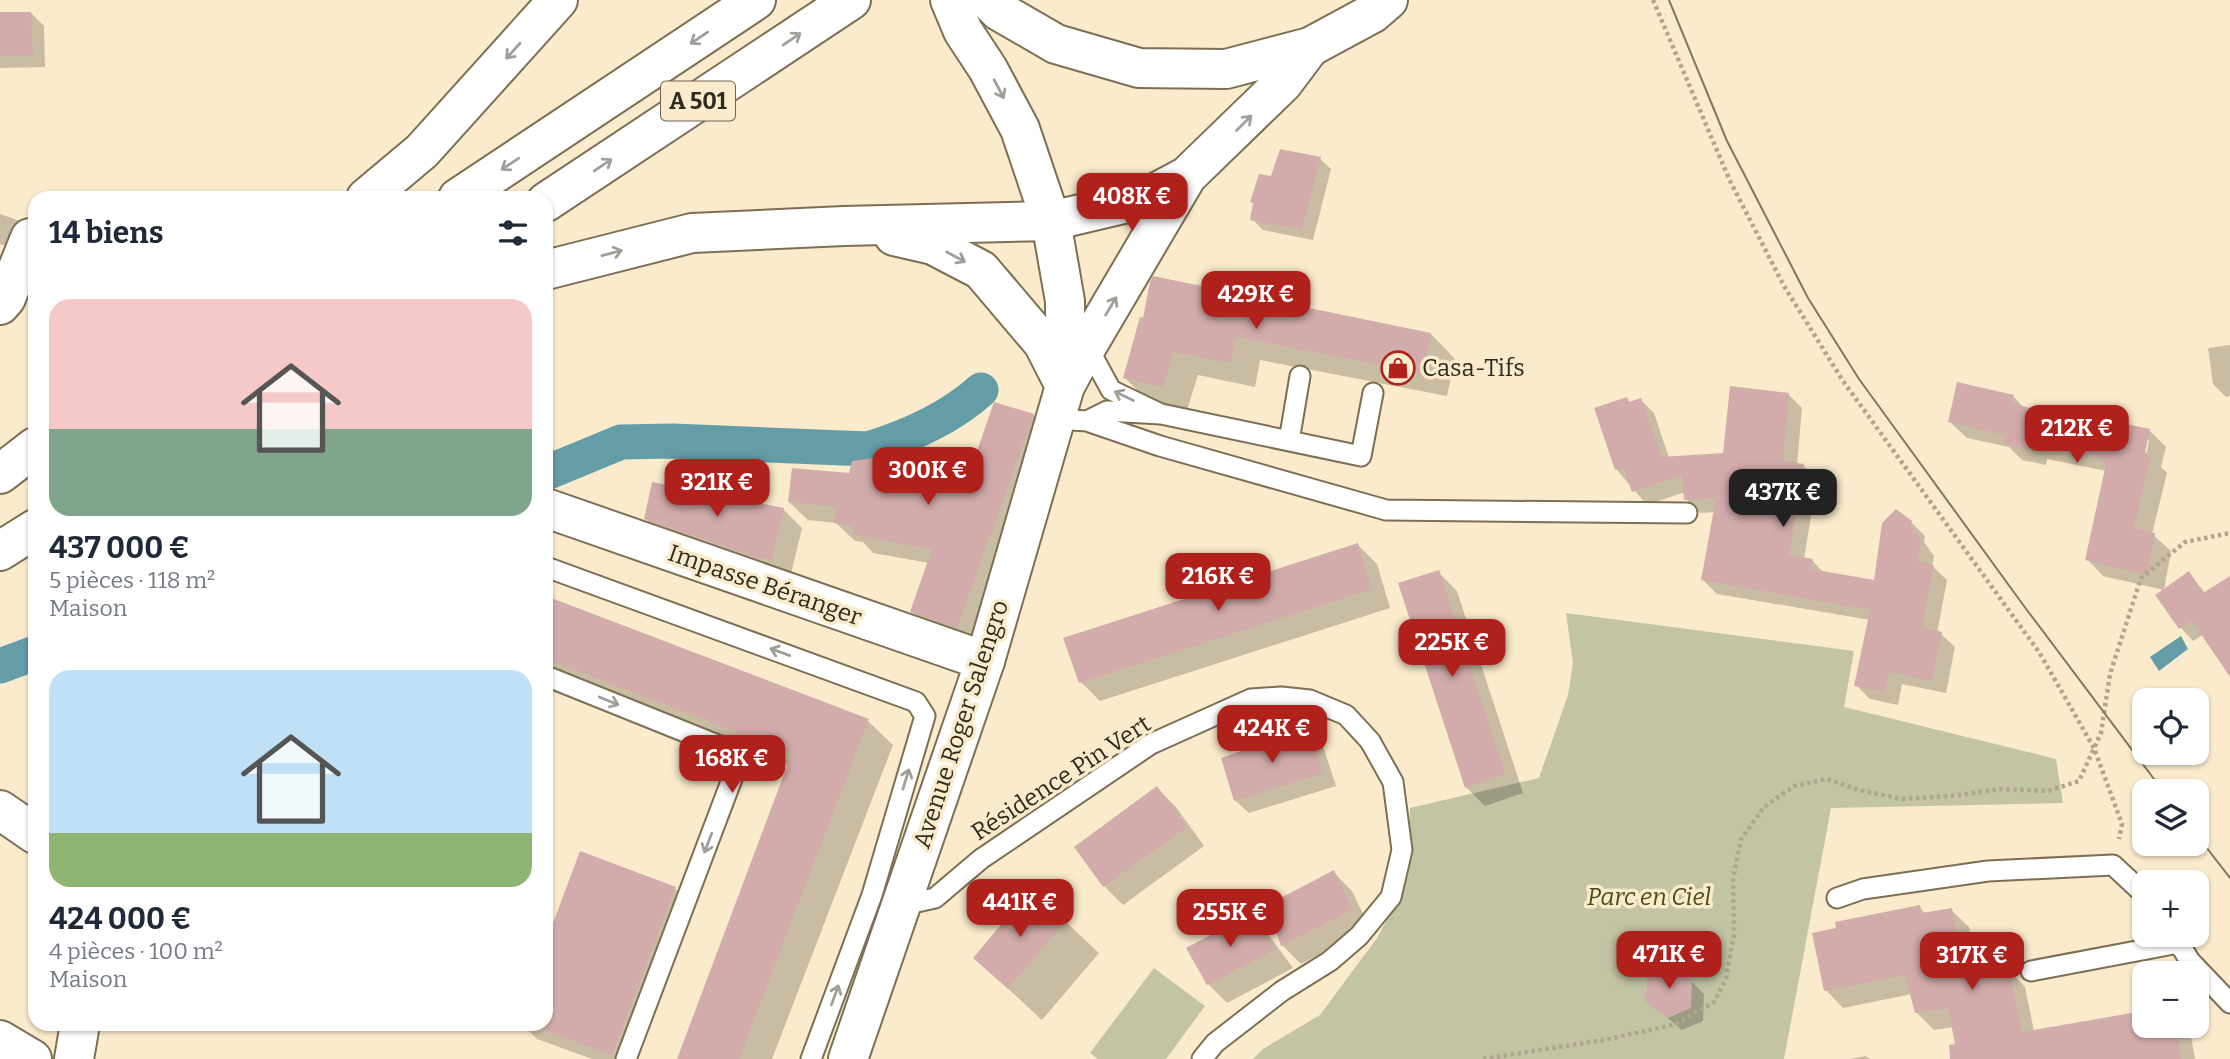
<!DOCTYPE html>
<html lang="fr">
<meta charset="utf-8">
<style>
body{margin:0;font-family:Bitter,serif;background:#f2f2f3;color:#1f2937;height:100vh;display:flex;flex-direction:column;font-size:26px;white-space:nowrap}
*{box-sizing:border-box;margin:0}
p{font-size:23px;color:#747a83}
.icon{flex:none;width:38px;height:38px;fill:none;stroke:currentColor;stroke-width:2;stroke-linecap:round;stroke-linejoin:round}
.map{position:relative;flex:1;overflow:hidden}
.drawer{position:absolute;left:28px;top:191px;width:525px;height:840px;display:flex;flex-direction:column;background:#fff;border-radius:21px;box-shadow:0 2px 5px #0004}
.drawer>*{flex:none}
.tools{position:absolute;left:2132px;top:688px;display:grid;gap:14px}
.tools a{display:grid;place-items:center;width:77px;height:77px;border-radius:14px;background:#fff;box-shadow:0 2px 5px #0004;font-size:35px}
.price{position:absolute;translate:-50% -60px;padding:0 16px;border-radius:14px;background:#b1211c;color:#fff;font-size:23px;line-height:46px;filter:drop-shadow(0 2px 4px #0008)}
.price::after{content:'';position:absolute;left:50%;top:42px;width:21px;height:16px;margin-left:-10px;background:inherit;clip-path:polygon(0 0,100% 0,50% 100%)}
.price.selected{background:#222;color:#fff}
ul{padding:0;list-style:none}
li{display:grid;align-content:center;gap:14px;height:371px;padding:0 21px}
li span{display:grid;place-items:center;height:217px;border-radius:21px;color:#555}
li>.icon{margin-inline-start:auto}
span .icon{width:126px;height:126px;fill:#fffc;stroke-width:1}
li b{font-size:30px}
h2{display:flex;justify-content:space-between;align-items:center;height:84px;padding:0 21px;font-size:30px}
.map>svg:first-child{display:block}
.green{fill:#c2c4a4}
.water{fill:#649ca7}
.shadow{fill:#0003;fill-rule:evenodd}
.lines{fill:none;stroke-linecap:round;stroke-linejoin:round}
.canal{stroke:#649ca7;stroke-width:35}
.building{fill:#d2acaa}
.lane-casing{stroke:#7c6f53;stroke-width:23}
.street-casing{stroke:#7c6f53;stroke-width:42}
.secondary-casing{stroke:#7c6f53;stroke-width:42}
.primary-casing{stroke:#7c6f53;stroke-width:42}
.highway-casing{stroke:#7c6f53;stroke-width:42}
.path{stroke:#b0a58d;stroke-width:4.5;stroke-dasharray:3.5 3.5;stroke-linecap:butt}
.lane{stroke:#fff;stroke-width:19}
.street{stroke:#fff;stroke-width:38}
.secondary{stroke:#fff;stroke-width:38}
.primary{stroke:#fff;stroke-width:38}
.highway{stroke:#fff;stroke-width:38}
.tram{stroke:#807763;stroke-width:2}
.oneway{stroke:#a19f9a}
.labels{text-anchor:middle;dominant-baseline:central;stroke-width:7;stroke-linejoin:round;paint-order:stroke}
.shield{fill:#faebcc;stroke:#6c6452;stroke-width:2}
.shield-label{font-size:23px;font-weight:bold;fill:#2f2a1e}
.poi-label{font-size:24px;fill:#2f2a1e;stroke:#faebcc;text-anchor:start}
.street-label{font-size:24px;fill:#2f2a1e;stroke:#faebcc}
.park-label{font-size:24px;font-style:italic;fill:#4a4b16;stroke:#faebcc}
</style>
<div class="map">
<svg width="2230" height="1059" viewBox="0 0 2230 1059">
<rect width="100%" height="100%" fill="#faebcc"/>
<path class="green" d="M1566,613L1854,651L1844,707L2056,759L2063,803L1831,808L1784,1059H1253L1263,1049L1320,1015L1377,938L1402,892L1409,850L1410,808L1539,778L1568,695L1573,663Z
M1154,968L1205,1006L1166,1059H1098L1090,1053Z"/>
<path class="water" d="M2181,636L2188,649L2159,671L2150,657Z"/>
<path class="shadow" d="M0,13H31L44,26L45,67L0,68Z
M1320,159L1331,169L1313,240L1263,230L1252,219L1255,204L1272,178Z
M0,214L17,220L23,226L11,248L0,244Z
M1145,320L1431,334L1455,359L1447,396L1260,360L1255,387L1198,375L1187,410L1149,402L1125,378Z
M2230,345V396L2226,397L2213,384L2208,348Z
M1788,394L1802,408L1797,465L1804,466L1817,480L1804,559L1812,560L1824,573L1876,582L1911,522L1925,536L1924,542L1934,556L1932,566L1947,580L1937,633L1941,634L1955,647L1946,693L1902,684L1898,705L1870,699L1856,685L1870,620L1717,594L1703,580L1715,512L1700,513L1686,499L1685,492L1647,505L1616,469L1627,399L1631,403L1641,400L1654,413L1669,458L1725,455Z
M2013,396L2025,409L2112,427L2149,430L2166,447L2161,467L2167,473L2152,534L2171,551L2164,590L2103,576L2087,559L2106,471L2047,459L2046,465L2022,460L2009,447L1967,438L1950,422ZM2146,440H2149L2145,462L2142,461Z
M1033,415L1052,434L976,646L931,630L912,611L929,563L873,553L863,542L855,541L836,523L808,520L789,502L850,475L972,470Z
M783,509L802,528L790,578L665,538L646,519Z
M1358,545L1377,564L1390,608L1100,701L1081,682L1066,639Z
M1438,572L1457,591L1523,793L1485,806L1466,787Z
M2189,573L2206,594L2230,592V673L2204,634L2193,641L2181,628L2157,595Z
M546,598L868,721L893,745L772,1059H678L789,766L546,672Z
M1309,730L1322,743L1336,786L1249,813L1236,801L1223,759Z
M1157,788L1176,807L1204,846L1123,905L1104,886L1076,847Z
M1333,872L1352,891L1370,928L1301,964L1282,945Z
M675,889L694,907L636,1059H592L537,1039L522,1024H546V947Z
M1032,890L1099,953L1042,1020L975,958Z
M1919,907L1926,914L1951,910L1969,927L1978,975L2008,969L2025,987L2034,1031L2143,1013L2144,1026H2185L2190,1031L2195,1059H1967L1953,1027L1934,1030L1917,1013L1912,994L1843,1008L1826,990Z
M1250,916L1269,935L1293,968L1227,1003L1208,984Z
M1691,981L1704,994L1703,1021L1682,1030L1646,1000Z
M1866,1056L1870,1059H1850Z"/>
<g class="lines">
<path class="canal" d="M546,473L621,442L673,441L868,449C907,437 950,418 981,390
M0,666L35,653"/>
</g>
<path class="building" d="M0,12H31L33,55L0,56Z
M1280,149L1321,157L1302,230L1250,220L1253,203L1250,202L1259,174L1271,176Z
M1153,276L1431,333L1423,373L1236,337L1231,363L1174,352L1163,387L1123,378L1140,317L1143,318L1150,282Z
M1957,382L2014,395L2012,404L2111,425L2112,421L2150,429L2145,453L2151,455L2134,528L2155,533L2148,575L2085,560L2106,464L2102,462L2103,458L2031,443L2030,450L2003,444L2005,435L1948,422Z
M1730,386L1789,393L1783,461L1804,464L1789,555L1813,559L1811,569L1874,580L1882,523L1896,509L1912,521L1911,527L1921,541L1917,561L1934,565L1922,627L1942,632L1932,681L1889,672L1885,692L1854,686L1870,610L1701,580L1716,498L1684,500L1682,475L1632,492L1623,468L1615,470L1594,408L1627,397L1629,402L1641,398L1661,457L1723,453Z
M994,402L1034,414L957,628L910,612L932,549L853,535L854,526L834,523L836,507L788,502L792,468L849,473L852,461L903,454L971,468Z
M652,482L784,508L772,560L752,556L644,519Z
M1358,543L1372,589L1079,683L1063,638Z
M1439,570L1505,774L1465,788L1398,583Z
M2189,571L2203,593L2230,576V677L2192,621L2179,629L2155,595Z
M546,596L869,719L739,1059H677L792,753L546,659Z
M1309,728L1324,773L1234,801L1221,758Z
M1157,786L1187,827L1103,887L1074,847Z
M580,851L676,887L612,1055L546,1031V942Z
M1334,870L1353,909L1281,946L1267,905Z
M1032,888L1067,919L1008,989L973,958Z
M1920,905L1922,913L1952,908L1965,976L2009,968L2022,1032L2143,1011L2144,1026H2176L2181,1059H1950L1949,1045L1955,1044L1948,1008L1915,1013L1905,975L1824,991L1812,933L1836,928L1835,922Z
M1251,914L1276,949L1207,985L1186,948Z
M1673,965L1692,980L1691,1008L1668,1018L1645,1001L1648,975Z"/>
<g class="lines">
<defs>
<path id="lane" d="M1087,346L1111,390L1161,414L1107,411L1087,421
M1161,414L1361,456L1373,393
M1056,419L1087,421L1160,446L1386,510L1687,513
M1289,441L1300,376
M546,567L916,702L925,716L872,895L811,1059
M546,676L720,746L735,760L732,779L626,1059
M1837,898L1863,889L1988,871L2113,865L2144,894
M902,900L917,902L935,898L981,859L1151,744L1251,699L1281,697L1310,700L1346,715L1370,741L1393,782L1402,850L1391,897L1359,936L1330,961L1282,991L1215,1043L1202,1059
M2173,934L2190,961L2230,1003
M2031,971L2179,943"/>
<path id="street" d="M0,305L6,298L30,238
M546,508L985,661
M0,810L35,834
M0,1040L32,1059
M74,1059L80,1024"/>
<path id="secondary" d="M950,0L963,31L988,69L1020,129L1051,221L1065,301V381
M1051,221L1144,199L1187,176
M848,1059L985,661L1065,386L1087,346L1187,176L1283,83L1310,47"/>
<path id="primary" d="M988,0L999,11L1056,44L1139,68L1226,69L1310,47L1373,13L1388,0"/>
<path id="highway" d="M366,198L422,151L558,0
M458,198L756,0
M546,202L851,0
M894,236L933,245L981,270L1043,343L1065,386
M546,270L692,233L844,226L1051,221
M0,474L35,447
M0,551L35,529"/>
</defs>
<use href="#lane" class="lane-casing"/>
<use href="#street" class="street-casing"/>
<use href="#secondary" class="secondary-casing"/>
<use href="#primary" class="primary-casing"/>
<use href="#highway" class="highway-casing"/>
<path class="path" d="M1653,0L1730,181L1784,286L1843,381L2039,652L2094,748L2122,824L2119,839
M1483,1059L1609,1039L1676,1024L1714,1002L1726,979L1734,934L1733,879L1741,839L1764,807L1794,786L1827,779L1859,790L1902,799L1951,796L2002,789L2048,791L2079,781L2101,733L2110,674L2141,578L2185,542L2230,533"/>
<use href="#lane" class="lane"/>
<use href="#street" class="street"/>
<use href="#secondary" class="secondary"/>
<use href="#primary" class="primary"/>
<use href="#highway" class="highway"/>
<path class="tram" d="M1669,0L1727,141L1808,298L1859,379L2021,602L2163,791
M2196,834L2230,878"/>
</g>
<defs><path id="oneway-shaft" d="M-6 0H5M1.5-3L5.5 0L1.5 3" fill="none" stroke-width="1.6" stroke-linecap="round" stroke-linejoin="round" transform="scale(1.75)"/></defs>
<g class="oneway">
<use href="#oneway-shaft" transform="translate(699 38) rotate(146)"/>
<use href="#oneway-shaft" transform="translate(792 39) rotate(-34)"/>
<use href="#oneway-shaft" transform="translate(513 51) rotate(132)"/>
<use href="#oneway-shaft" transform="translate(999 89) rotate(62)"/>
<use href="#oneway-shaft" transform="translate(1244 123) rotate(-45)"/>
<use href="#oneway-shaft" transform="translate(510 164) rotate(146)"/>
<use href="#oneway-shaft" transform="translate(603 165) rotate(-34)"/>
<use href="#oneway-shaft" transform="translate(612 253) rotate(-15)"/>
<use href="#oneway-shaft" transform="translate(956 257) rotate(28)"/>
<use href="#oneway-shaft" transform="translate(1111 306) rotate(-59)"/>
<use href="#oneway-shaft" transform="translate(1124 396) rotate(-154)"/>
<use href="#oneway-shaft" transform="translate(780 652) rotate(-160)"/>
<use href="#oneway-shaft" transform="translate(609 701) rotate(22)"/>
<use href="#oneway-shaft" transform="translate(906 779) rotate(-73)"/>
<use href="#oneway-shaft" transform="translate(708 843) rotate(111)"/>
<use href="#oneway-shaft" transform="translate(835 995) rotate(-70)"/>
</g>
<defs>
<symbol id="shop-ring" viewBox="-11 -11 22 22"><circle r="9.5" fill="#faebcc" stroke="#b1211c" stroke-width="1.5"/><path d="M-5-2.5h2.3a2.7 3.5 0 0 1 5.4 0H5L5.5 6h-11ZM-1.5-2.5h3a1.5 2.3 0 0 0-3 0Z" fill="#b1211c"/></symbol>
</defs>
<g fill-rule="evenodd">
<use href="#shop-ring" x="1379" y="349" width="38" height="38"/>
</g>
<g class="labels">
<rect class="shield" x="661" y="81.5" width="74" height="39" rx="5"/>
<g class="shield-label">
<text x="698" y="101">A 501</text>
</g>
<g class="poi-label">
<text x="1422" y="368">Casa-Tifs</text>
</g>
<g class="street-label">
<text transform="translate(765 585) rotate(19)">Impasse Béranger</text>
<text transform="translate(961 724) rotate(-72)">Avenue Roger Salengro</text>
<text transform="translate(1061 778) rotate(-33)">Résidence Pin Vert</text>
</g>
<g class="park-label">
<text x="1649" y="897">Parc en Ciel</text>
</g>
</g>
</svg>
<div class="tools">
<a><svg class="icon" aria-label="locate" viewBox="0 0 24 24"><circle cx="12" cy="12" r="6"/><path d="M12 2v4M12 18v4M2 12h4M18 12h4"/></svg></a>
<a><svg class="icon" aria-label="layers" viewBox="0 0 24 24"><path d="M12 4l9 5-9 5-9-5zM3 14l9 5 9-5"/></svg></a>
<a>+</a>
<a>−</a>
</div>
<b class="price" style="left:1132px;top:233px">408K €</b>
<b class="price" style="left:1256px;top:331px">429K €</b>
<b class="price" style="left:2077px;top:465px">212K €</b>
<b class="price" style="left:928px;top:507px">300K €</b>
<b class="price" style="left:717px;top:519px">321K €</b>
<b class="price selected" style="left:1783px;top:529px">437K €</b>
<b class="price" style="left:1218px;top:613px">216K €</b>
<b class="price" style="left:1452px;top:679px">225K €</b>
<b class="price" style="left:1272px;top:765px">424K €</b>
<b class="price" style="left:732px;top:795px">168K €</b>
<b class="price" style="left:1020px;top:939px">441K €</b>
<b class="price" style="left:1230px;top:949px">255K €</b>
<b class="price" style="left:1669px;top:991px">471K €</b>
<b class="price" style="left:1972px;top:992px">317K €</b>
<section class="drawer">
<h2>14 biens<svg class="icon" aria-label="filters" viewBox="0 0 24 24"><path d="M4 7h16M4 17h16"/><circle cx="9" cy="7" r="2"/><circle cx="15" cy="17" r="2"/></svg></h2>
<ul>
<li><span style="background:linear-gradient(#f6c9c9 60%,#7fa58c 0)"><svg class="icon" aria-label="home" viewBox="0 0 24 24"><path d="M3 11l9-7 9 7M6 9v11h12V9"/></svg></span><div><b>437 000 €</b><p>5 pièces · 118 m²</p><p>Maison</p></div></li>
<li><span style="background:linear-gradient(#bfe0f5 75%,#8fb573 0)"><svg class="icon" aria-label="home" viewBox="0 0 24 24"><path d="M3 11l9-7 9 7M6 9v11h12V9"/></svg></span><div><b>424 000 €</b><p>4 pièces · 100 m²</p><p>Maison</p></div></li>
</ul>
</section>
</div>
